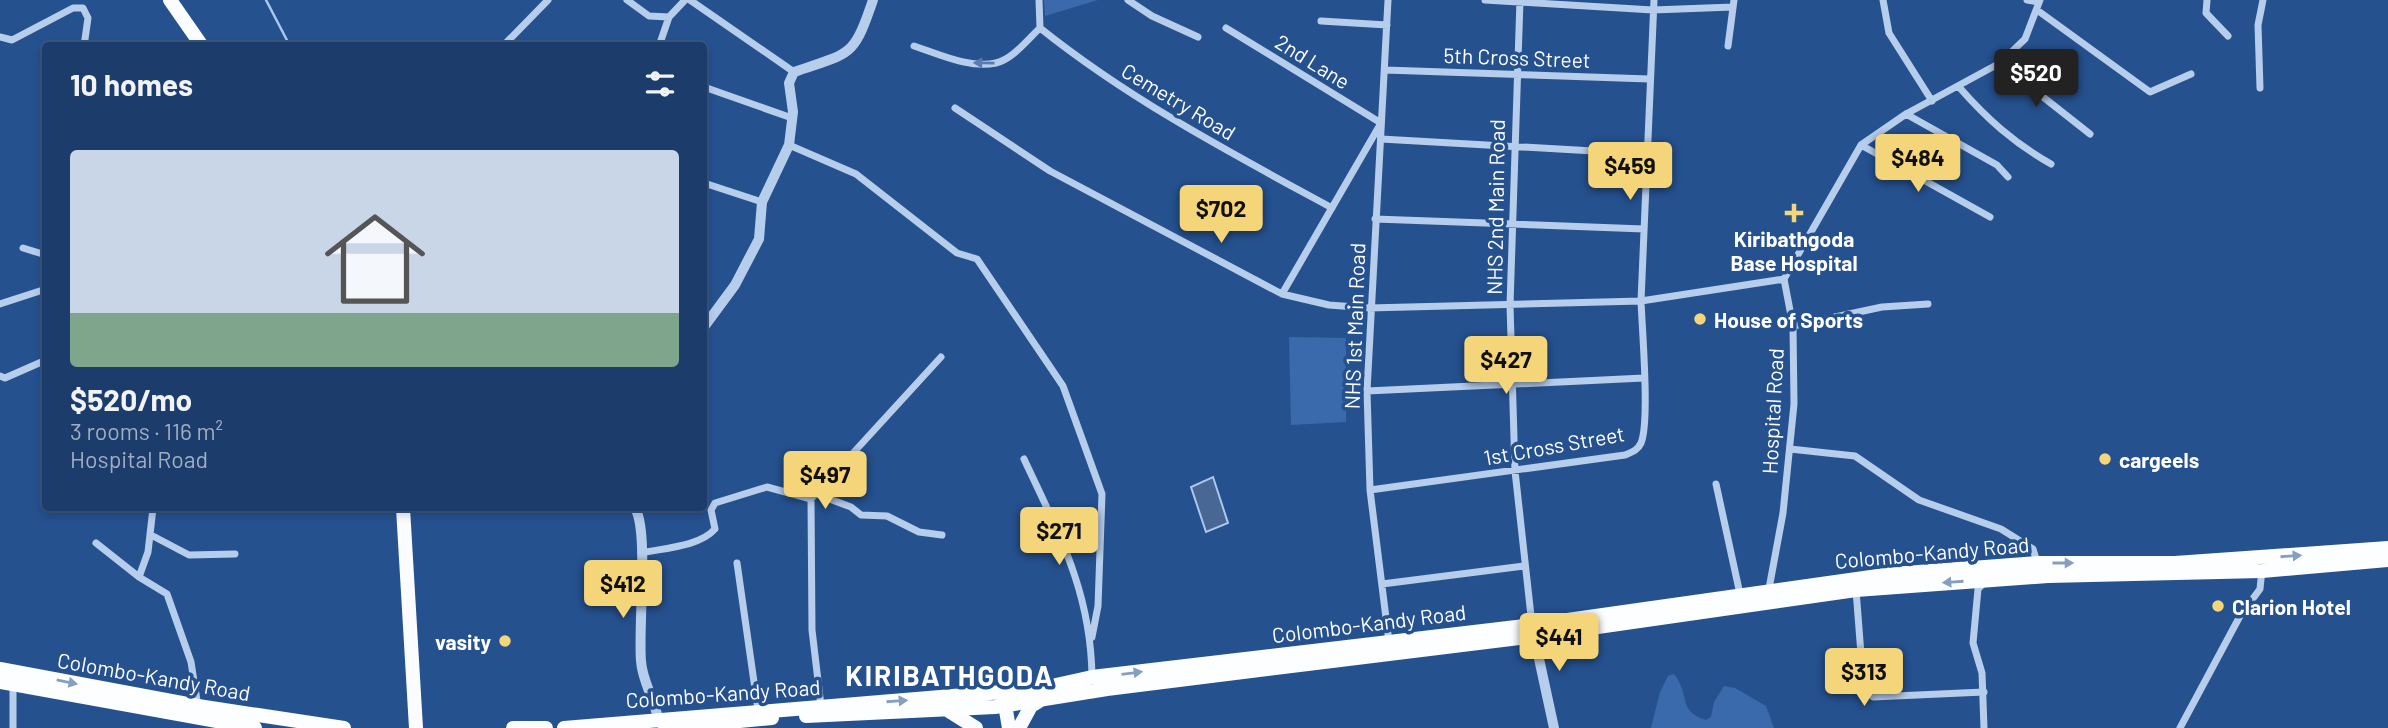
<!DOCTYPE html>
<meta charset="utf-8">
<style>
body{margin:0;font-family:Barlow,sans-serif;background:#254471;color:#f1f3f6;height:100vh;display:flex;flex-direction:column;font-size:26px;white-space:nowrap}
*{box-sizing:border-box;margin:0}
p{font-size:23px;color:#a0aec1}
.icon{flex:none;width:38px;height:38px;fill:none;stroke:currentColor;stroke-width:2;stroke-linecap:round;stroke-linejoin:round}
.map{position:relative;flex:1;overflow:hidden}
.side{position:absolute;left:42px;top:42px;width:665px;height:469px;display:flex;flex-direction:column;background:#1c3d6b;border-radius:7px;box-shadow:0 4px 10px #0003,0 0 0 2px #3a567e}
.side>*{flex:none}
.price{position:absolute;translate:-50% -60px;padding:0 16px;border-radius:7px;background:#f5d57a;color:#111;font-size:23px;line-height:46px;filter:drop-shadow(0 2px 4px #0008)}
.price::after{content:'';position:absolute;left:50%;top:42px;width:21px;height:16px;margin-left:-10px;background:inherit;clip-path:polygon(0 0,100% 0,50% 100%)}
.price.on{background:#222;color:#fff}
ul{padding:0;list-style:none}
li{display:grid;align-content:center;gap:14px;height:371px;padding:0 28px}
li+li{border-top:2px solid #3a567e}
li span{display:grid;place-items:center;height:217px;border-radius:7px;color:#555}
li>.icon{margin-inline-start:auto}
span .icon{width:126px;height:126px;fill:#fffc;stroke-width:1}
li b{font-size:30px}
h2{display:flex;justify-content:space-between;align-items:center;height:84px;padding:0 28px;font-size:30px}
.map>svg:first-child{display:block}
.green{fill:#3a6aab}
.water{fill:#496794;stroke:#aac7ec;stroke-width:2}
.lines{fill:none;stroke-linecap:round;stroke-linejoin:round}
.stream{stroke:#aac7ec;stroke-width:2.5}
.minor{stroke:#b6cdeb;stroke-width:7}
.tertiary{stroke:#b6cdeb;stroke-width:10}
.primary{stroke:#fafcff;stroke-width:14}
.trunk{stroke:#fcfeff;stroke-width:14}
.oneway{fill:#587caf}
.oneway2{fill:#869fc1}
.poi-dot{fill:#f5d57a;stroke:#25518f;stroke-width:2.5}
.labels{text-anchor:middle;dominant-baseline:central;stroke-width:7;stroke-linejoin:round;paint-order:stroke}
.street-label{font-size:21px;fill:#fff;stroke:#25518f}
.poi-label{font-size:21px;font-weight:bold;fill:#fff;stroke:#25518f;text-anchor:start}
.district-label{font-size:28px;font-weight:bold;letter-spacing:2px;fill:#fff;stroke:#25518f}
</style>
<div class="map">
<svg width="2388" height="728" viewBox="0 0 2388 728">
<rect width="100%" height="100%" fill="#25518f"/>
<path class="green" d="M1044,0H1098L1045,16Z
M1289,337L1346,338V422L1291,425Z
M1674,674C1691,696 1677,711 1706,720L1711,717L1714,702L1724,686L1735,688L1766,706L1774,728H1651L1660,692L1668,676Z"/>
<path class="water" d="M1213,477L1228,523L1206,532L1191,487Z"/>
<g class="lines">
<path class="stream" d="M266,0L290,46"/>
<path class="minor" d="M627,0L649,16L669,17L685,0
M690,0L794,72
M1039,0L1040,28C1130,100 1231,153 1332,208
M1128,0L1152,16L1198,37
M1388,0L1367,391L1370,490L1389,642
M1485,0L1653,10L1733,7
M1520,0L1510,305L1515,471L1532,625
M1883,0L1889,33L1932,101
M2027,0L2039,2
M2207,0L2206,13L2228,36
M2037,10L2150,92L2191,74
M1321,21L1387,25
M1226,28L1381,123L1282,294
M0,37L12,40L73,8H83L88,18L84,46
M503,46L548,0
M659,46L669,17
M914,46C939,54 970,69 996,63C1013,59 1028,39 1040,28
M1728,46L1734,0
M2000,63L2090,134
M1385,70L1649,79
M704,87L792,118
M1959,87C1987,119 2014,143 2051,164
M2260,88L2258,25L2263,0
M955,108L1050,171L1282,294L1329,305L1369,308L1641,301L1654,0
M1906,114L1997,165L2008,177
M1381,139L1646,154
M789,145L856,174L957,253L977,259L1063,386L1102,494L1098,606L1092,637
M1861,145L1990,217
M704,183L762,202
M1375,219L1644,229
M23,248L46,255
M0,304L46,289
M1793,326L1882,307L1928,304
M0,376L5,378L46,360
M1367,391L1644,378
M1790,449L1855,456L1919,500L2001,529L2033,549L2037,562
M1024,459C1059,534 1091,592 1092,677
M1716,484L1740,594
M1370,490L1625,455C1632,452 1638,450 1641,443C1650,422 1642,328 1641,301L1784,279
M816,494L851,507L861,515L887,516L919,532L942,535
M204,508L225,509
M151,535L189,555L235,554
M96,543L139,577L167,594L191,662L198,707
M641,553C663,548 699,547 715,529L711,510L715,503L767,487L811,499
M737,563L758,710
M139,577L148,552L153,508
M1984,583L1978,589L1973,643L1982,673L1984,728
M1382,584L1524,566
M1856,590L1863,680L1873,697L1984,692
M1768,594L1783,513L1794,404L1793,326L1784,279L1861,145L1906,114L2000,63L2025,39L2040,0
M821,706L812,630L811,499L941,357
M13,728V683
M2180,728L2240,616L2260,589L2262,569"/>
<path class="tertiary" d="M704,327L735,285L759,239L762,202L789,145L793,112L789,83L794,72C851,52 853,59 873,0
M635,508C649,531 638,626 641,661C642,680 654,699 658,718
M1533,631L1554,728"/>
<path class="primary" d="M170,0L202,46
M403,508L416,728
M1003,693L1009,728
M949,711L976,728
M1019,728L1031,706L1039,701"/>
<path class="trunk" d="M0,669L198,706L344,728
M0,682L255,728
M806,716L995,707L1107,689L1535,636L1856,590L2048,576L2262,571L2388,560
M513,728H546
M564,728L1038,689L1092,677L1532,625L1892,574L2038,563H2175L2388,548
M665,728L772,718"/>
</g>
<defs><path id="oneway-solid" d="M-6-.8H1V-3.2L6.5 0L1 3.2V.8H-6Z" transform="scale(1.75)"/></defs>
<use class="oneway" href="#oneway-solid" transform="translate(984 63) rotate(-179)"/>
<g class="oneway2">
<use href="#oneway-solid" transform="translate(2291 556) rotate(-4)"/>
<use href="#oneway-solid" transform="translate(2063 563)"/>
<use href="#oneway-solid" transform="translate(1953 582) rotate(176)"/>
<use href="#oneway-solid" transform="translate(1132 673) rotate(-7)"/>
<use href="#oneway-solid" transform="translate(67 682) rotate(11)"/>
<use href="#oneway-solid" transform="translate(897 701) rotate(-4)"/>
</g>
<g class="poi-dot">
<path d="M1790.5 202.5h7v7h7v7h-7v7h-7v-7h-7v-7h7z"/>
<circle cx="1700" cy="319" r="7"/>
<circle cx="2105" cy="459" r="7"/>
<circle cx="2218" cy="606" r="7"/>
<circle cx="505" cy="641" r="7"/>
</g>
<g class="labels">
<g class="street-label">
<text transform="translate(1517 57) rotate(2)">5th Cross Street</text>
<text transform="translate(1313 61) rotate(32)">2nd Lane</text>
<text transform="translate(1179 101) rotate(31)">Cemetry Road</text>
<text transform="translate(1495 207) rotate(-89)">NHS 2nd Main Road</text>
<text transform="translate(1354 326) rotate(-88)">NHS 1st Main Road</text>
<text transform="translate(1772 411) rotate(-87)">Hospital Road</text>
<text transform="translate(1554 445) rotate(-10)">1st Cross Street</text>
<text transform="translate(1932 552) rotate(-5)">Colombo-Kandy Road</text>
<text transform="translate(1369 623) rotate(-7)">Colombo-Kandy Road</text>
<text transform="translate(154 676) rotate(10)">Colombo-Kandy Road</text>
<text transform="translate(723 693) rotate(-4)">Colombo-Kandy Road</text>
</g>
<g class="poi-label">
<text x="1794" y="238" text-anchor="middle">Kiribathgoda<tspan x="1794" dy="24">Base Hospital</tspan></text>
<text x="1714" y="319">House of Sports</text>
<text x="2119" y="459">cargeels</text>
<text x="2232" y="606">Clarion Hotel</text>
<text x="491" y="641" text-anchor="end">vasity</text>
</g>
<g class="district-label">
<text x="950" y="675">KIRIBATHGODA</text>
</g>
</g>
</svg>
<b class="price on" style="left:2036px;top:109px">$520</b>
<b class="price" style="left:1918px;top:194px">$484</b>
<b class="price" style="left:1630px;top:202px">$459</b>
<b class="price" style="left:1221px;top:245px">$702</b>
<b class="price" style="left:1506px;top:396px">$427</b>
<b class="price" style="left:825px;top:511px">$497</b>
<b class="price" style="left:1059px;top:567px">$271</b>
<b class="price" style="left:623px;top:620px">$412</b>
<b class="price" style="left:1559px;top:673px">$441</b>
<b class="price" style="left:1864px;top:708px">$313</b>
<section class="side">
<h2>10 homes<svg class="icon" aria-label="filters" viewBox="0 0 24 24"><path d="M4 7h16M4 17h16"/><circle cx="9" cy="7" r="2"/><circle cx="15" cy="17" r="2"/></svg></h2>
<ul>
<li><span style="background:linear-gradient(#c9d6e8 75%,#7fa58c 0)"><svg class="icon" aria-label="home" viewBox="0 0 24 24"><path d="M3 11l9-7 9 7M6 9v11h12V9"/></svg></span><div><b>$520/mo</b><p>3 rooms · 116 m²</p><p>Hospital Road</p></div></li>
</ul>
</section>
</div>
